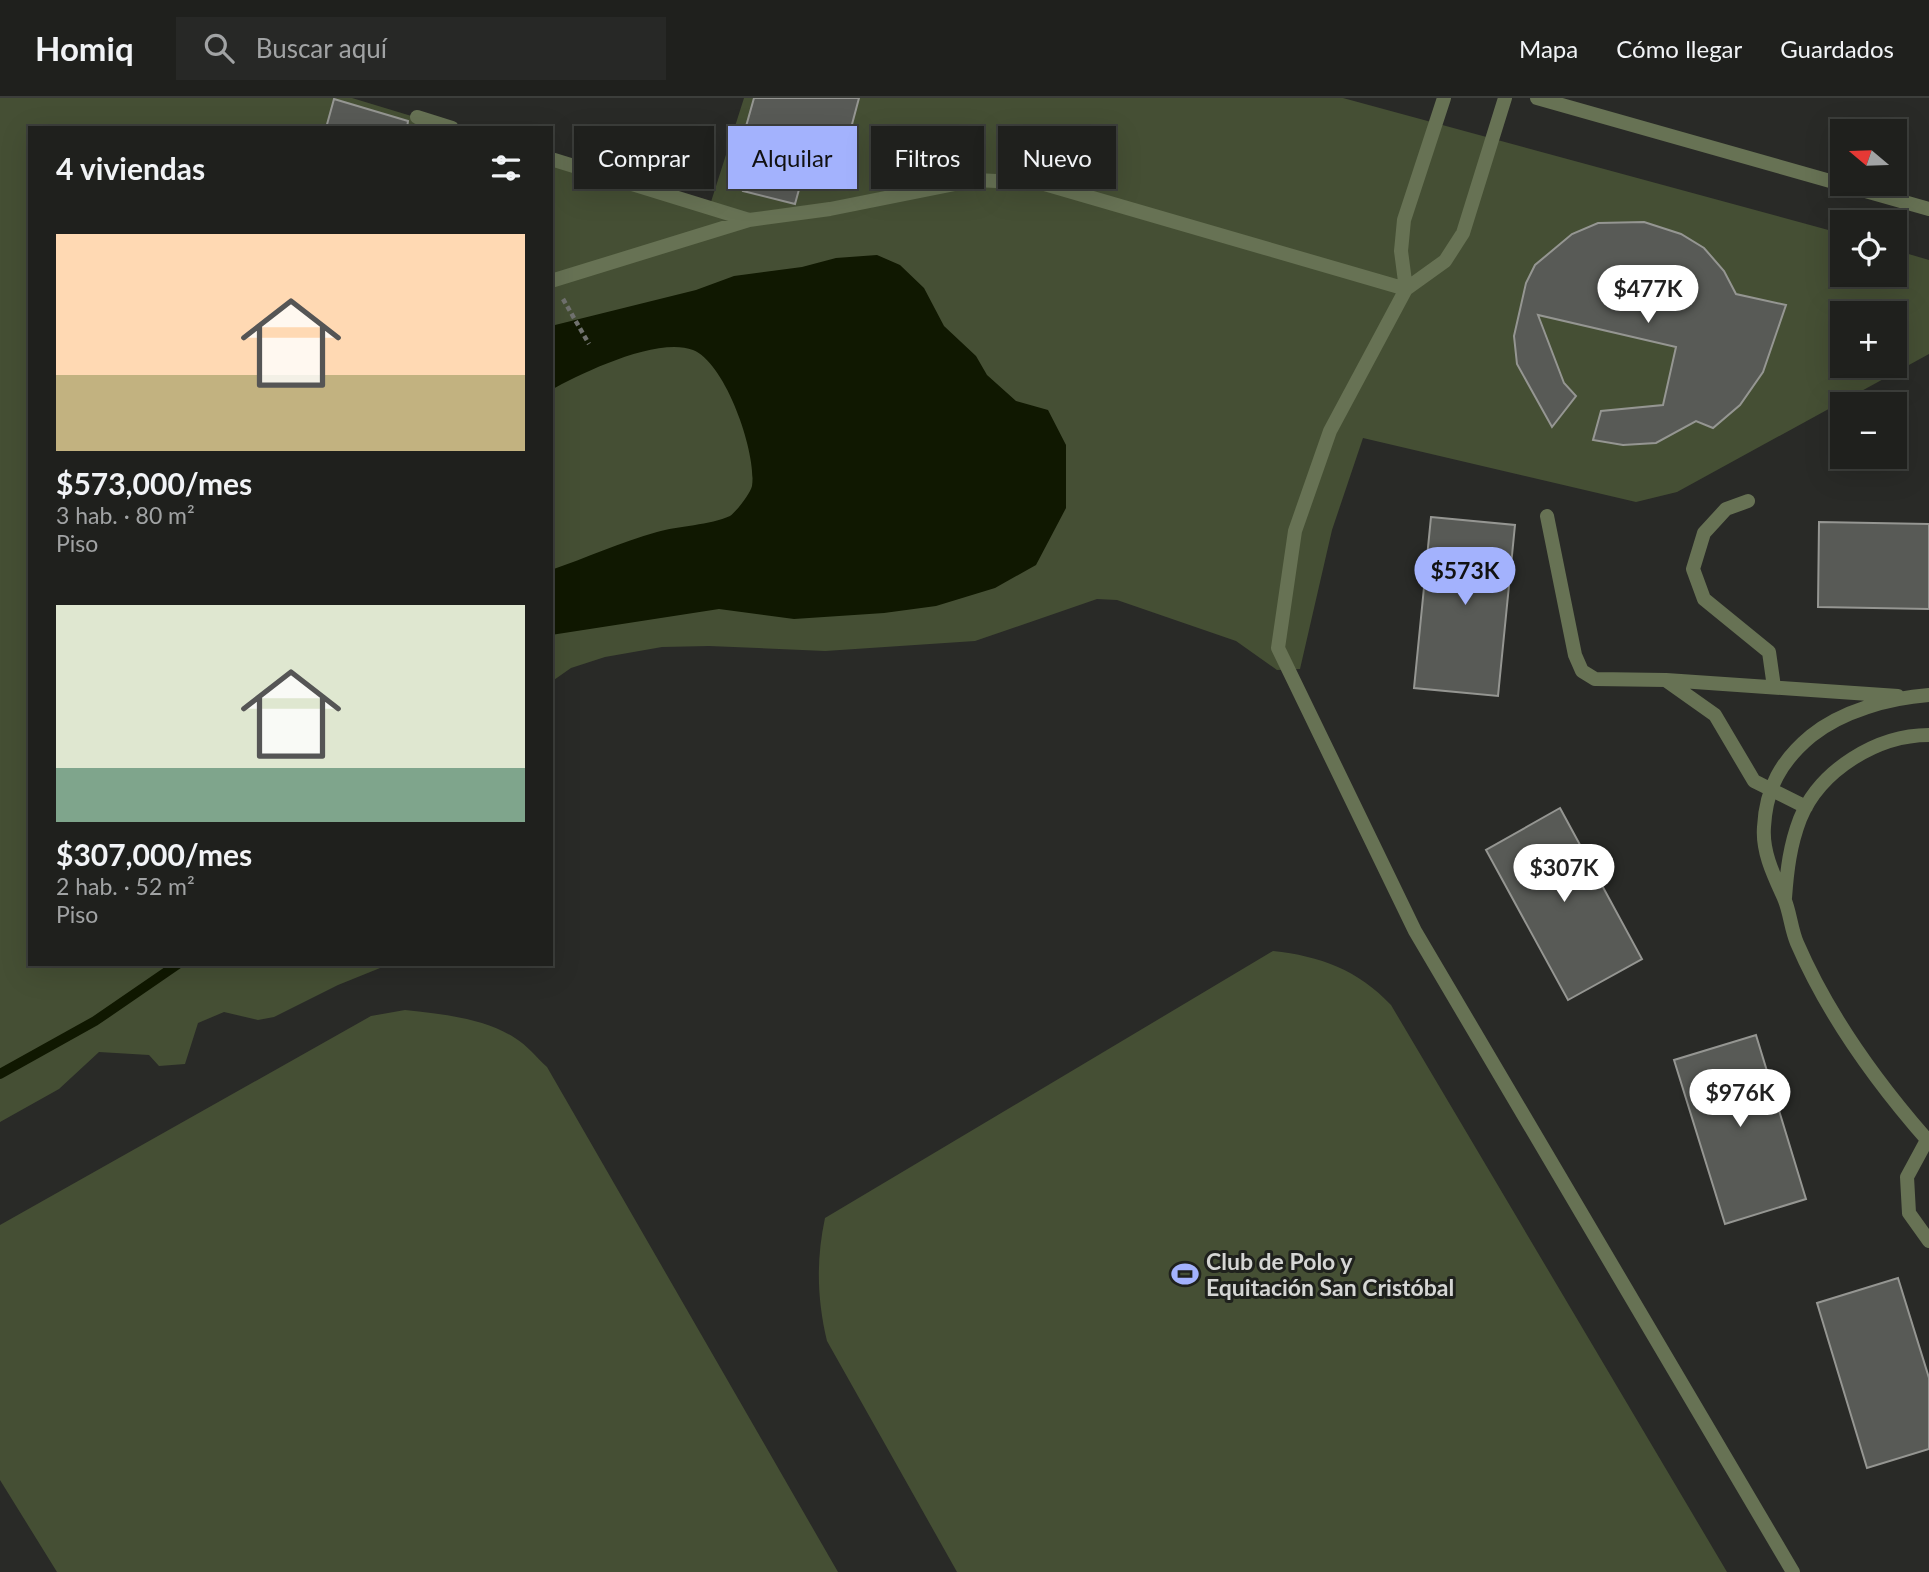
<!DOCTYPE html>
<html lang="es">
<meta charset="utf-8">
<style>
body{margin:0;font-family:Lato,sans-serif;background:#272826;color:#f1f3f6;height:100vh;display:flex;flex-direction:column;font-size:26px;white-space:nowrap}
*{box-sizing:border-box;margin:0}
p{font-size:23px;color:#a1a3a4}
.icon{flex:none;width:38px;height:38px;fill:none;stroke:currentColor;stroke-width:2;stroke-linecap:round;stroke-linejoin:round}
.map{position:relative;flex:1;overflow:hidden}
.drawer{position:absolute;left:28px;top:28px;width:525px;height:840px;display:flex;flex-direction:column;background:#1f201d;border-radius:0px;box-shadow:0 7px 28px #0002,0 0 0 2px #3c3e3b}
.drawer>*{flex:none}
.top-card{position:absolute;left:574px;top:28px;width:665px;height:63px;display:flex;gap:14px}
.needle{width:46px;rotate:289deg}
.buttons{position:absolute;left:1830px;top:21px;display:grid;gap:14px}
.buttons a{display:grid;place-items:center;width:77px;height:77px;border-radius:0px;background:#1f201d;box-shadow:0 7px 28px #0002,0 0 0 2px #3c3e3b;font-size:35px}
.price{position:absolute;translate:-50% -60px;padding:0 16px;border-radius:24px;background:#fff;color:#222;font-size:23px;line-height:46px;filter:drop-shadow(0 2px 4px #0008)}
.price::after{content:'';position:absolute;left:50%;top:42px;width:21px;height:16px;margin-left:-10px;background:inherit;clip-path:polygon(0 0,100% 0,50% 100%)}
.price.selected{background:#a3b2fd;color:#111}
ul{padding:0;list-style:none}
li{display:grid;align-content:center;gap:14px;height:371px;padding:0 28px}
li span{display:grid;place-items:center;height:217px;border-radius:0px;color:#555}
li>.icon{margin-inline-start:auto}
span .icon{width:126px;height:126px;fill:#fffc;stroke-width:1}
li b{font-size:30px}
h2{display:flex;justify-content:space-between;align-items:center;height:84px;padding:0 28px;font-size:30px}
.tag{padding:0 24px;border-radius:0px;background:#1f201d;box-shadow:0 7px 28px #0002,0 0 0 2px #3c3e3b;font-size:24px;line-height:63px}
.tag.selected{background:#a3b2fd;color:#111}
header{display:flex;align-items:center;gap:42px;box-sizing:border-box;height:98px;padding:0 35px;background:#1f201d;border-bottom:2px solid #3c3e3b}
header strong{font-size:33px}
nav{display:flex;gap:38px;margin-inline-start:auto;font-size:24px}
.search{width:490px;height:63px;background:#272826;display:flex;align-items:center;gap:18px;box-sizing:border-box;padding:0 24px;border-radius:0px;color:#a1a3a4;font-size:26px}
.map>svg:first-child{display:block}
.green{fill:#454f34;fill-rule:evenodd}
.water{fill:#101801}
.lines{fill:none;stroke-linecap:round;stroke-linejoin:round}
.stream{stroke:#101801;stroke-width:10}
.building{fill:#585a56;stroke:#959692;stroke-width:2}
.path{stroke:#71726f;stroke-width:4.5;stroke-dasharray:5 3.5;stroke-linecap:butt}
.lane{stroke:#677254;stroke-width:14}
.street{stroke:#677254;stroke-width:14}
.labels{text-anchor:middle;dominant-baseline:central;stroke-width:6;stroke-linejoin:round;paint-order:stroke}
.poi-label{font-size:23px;font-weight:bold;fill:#d5d6d4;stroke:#1f211d;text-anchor:start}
</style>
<header>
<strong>Homiq</strong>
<div class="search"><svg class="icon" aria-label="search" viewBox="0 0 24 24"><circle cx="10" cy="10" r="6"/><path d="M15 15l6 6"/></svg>Buscar aquí</div>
<nav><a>Mapa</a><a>Cómo llegar</a><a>Guardados</a></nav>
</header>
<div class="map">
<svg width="1929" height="1474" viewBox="0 0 1929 1474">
<rect width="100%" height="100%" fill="#292a27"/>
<path class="green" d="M0,0H352L451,30H30V866H390L338,887L274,919L258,922L224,914L198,925L185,966L159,968L149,957L99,954L59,991L0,1024Z
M744,0H1343L1843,136V177H1895V152L1929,162V256L1677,394L1636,404L1363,340L1332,432L1300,571L1277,572L1236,543L1117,502L1097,501L975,543L825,553L709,548L662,549L605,559L571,570L551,584V60L710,107ZM1843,215H1895V268H1843Z
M1273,853C1320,858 1358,872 1391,907L1727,1474H957L827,1243C817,1201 816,1162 825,1120Z
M405,912C441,916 484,920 515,940C527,947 537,960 547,969L838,1474H57L0,1382V1127L371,918Z"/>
<path class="water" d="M877,157L900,167L924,190L944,228L976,258L987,277L1016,303L1048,312L1066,347V410L1036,467L995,490L936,508L884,515L794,521L719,511L551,537V472C586,460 621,444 657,434C677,428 711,427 730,418C736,414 750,396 752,388C757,356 726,265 693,252C658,238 581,275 551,292V228L696,192L734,178L802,169L836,160Z"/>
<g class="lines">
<path class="stream" d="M0,976L95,923L178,866"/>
</g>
<path class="building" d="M754,0H859L842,64L809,55L795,106L743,93L748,75L734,71Z
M334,1L408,23L407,30H326Z
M1644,124L1681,136L1704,150L1724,173L1736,196L1786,207L1763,274L1740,307L1713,330L1696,323L1656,345L1623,347L1593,342L1601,313L1663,307L1676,249L1538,217L1564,285L1576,298L1552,329L1517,266L1514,238L1526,185L1535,167L1572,136L1598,125Z
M1431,419L1515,427L1498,598L1414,590Z
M1819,424L1929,426V511L1818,509Z
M1560,710L1642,861L1568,902L1486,752Z
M1756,937L1806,1101L1725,1126L1674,962Z
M1898,1180L1929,1280V1351L1867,1370L1817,1205Z"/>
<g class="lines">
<path class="path" d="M563,201L589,246"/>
<path class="lane" d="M1505,0L1463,135L1445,163L1406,191L1330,333L1295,433L1278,550L1415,833L1793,1474
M417,19L452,30
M551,61L749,122
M551,183L749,122L830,111L975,82L1041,85L1406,191
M1406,191L1401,153L1404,122L1444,0
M1748,403L1726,411L1704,435L1693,471L1704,501L1769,554L1774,589
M1547,418L1575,557L1582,573L1595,581L1666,582L1898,598
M1667,583L1715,617L1754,683L1806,709
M1929,597C1889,600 1842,613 1811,638C1781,663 1766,690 1764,729C1762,754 1774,778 1784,800C1790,814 1791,831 1797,845C1828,917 1878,986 1929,1044
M1785,800C1787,772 1790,747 1800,721C1820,672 1877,637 1929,637
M1927,1042L1907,1079L1909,1115L1929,1143"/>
<path class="street" d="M1537,0L1929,111"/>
</g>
<defs>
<symbol id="stadium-bare" viewBox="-9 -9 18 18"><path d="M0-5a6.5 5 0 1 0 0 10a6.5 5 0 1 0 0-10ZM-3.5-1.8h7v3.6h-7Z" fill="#a3b2fd" stroke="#1f211d" stroke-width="2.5" paint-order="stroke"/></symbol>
</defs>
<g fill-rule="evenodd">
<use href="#stadium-bare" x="1166" y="1157" width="38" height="38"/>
</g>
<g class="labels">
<g class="poi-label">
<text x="1206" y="1163">Club de Polo y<tspan x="1206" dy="26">Equitación San Cristóbal</tspan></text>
</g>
</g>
</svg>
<div class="buttons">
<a><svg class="needle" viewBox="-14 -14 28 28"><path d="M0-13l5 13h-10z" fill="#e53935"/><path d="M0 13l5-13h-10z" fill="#a1a3a4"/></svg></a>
<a><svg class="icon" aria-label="locate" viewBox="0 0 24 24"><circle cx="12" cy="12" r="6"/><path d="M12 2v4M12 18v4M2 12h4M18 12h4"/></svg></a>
<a>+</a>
<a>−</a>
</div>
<b class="price" style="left:1648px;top:227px">$477K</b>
<b class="price selected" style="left:1465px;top:509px">$573K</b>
<b class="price" style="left:1564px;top:806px">$307K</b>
<b class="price" style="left:1740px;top:1031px">$976K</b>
<div class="top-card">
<a class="tag">Comprar</a>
<a class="tag selected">Alquilar</a>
<a class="tag">Filtros</a>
<a class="tag">Nuevo</a>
</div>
<section class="drawer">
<h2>4 viviendas<svg class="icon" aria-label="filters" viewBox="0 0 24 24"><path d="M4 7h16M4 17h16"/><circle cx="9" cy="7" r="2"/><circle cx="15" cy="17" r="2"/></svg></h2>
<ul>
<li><span style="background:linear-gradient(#ffd9b3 65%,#c2b280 0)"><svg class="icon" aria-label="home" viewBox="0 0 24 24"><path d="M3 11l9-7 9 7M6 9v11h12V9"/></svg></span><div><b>$573,000/mes</b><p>3 hab. · 80 m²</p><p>Piso</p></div></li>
<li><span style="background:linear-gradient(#dfe7d0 75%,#7fa58c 0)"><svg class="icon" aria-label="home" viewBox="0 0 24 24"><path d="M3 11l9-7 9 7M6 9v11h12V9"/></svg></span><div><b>$307,000/mes</b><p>2 hab. · 52 m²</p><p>Piso</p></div></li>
</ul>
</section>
</div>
